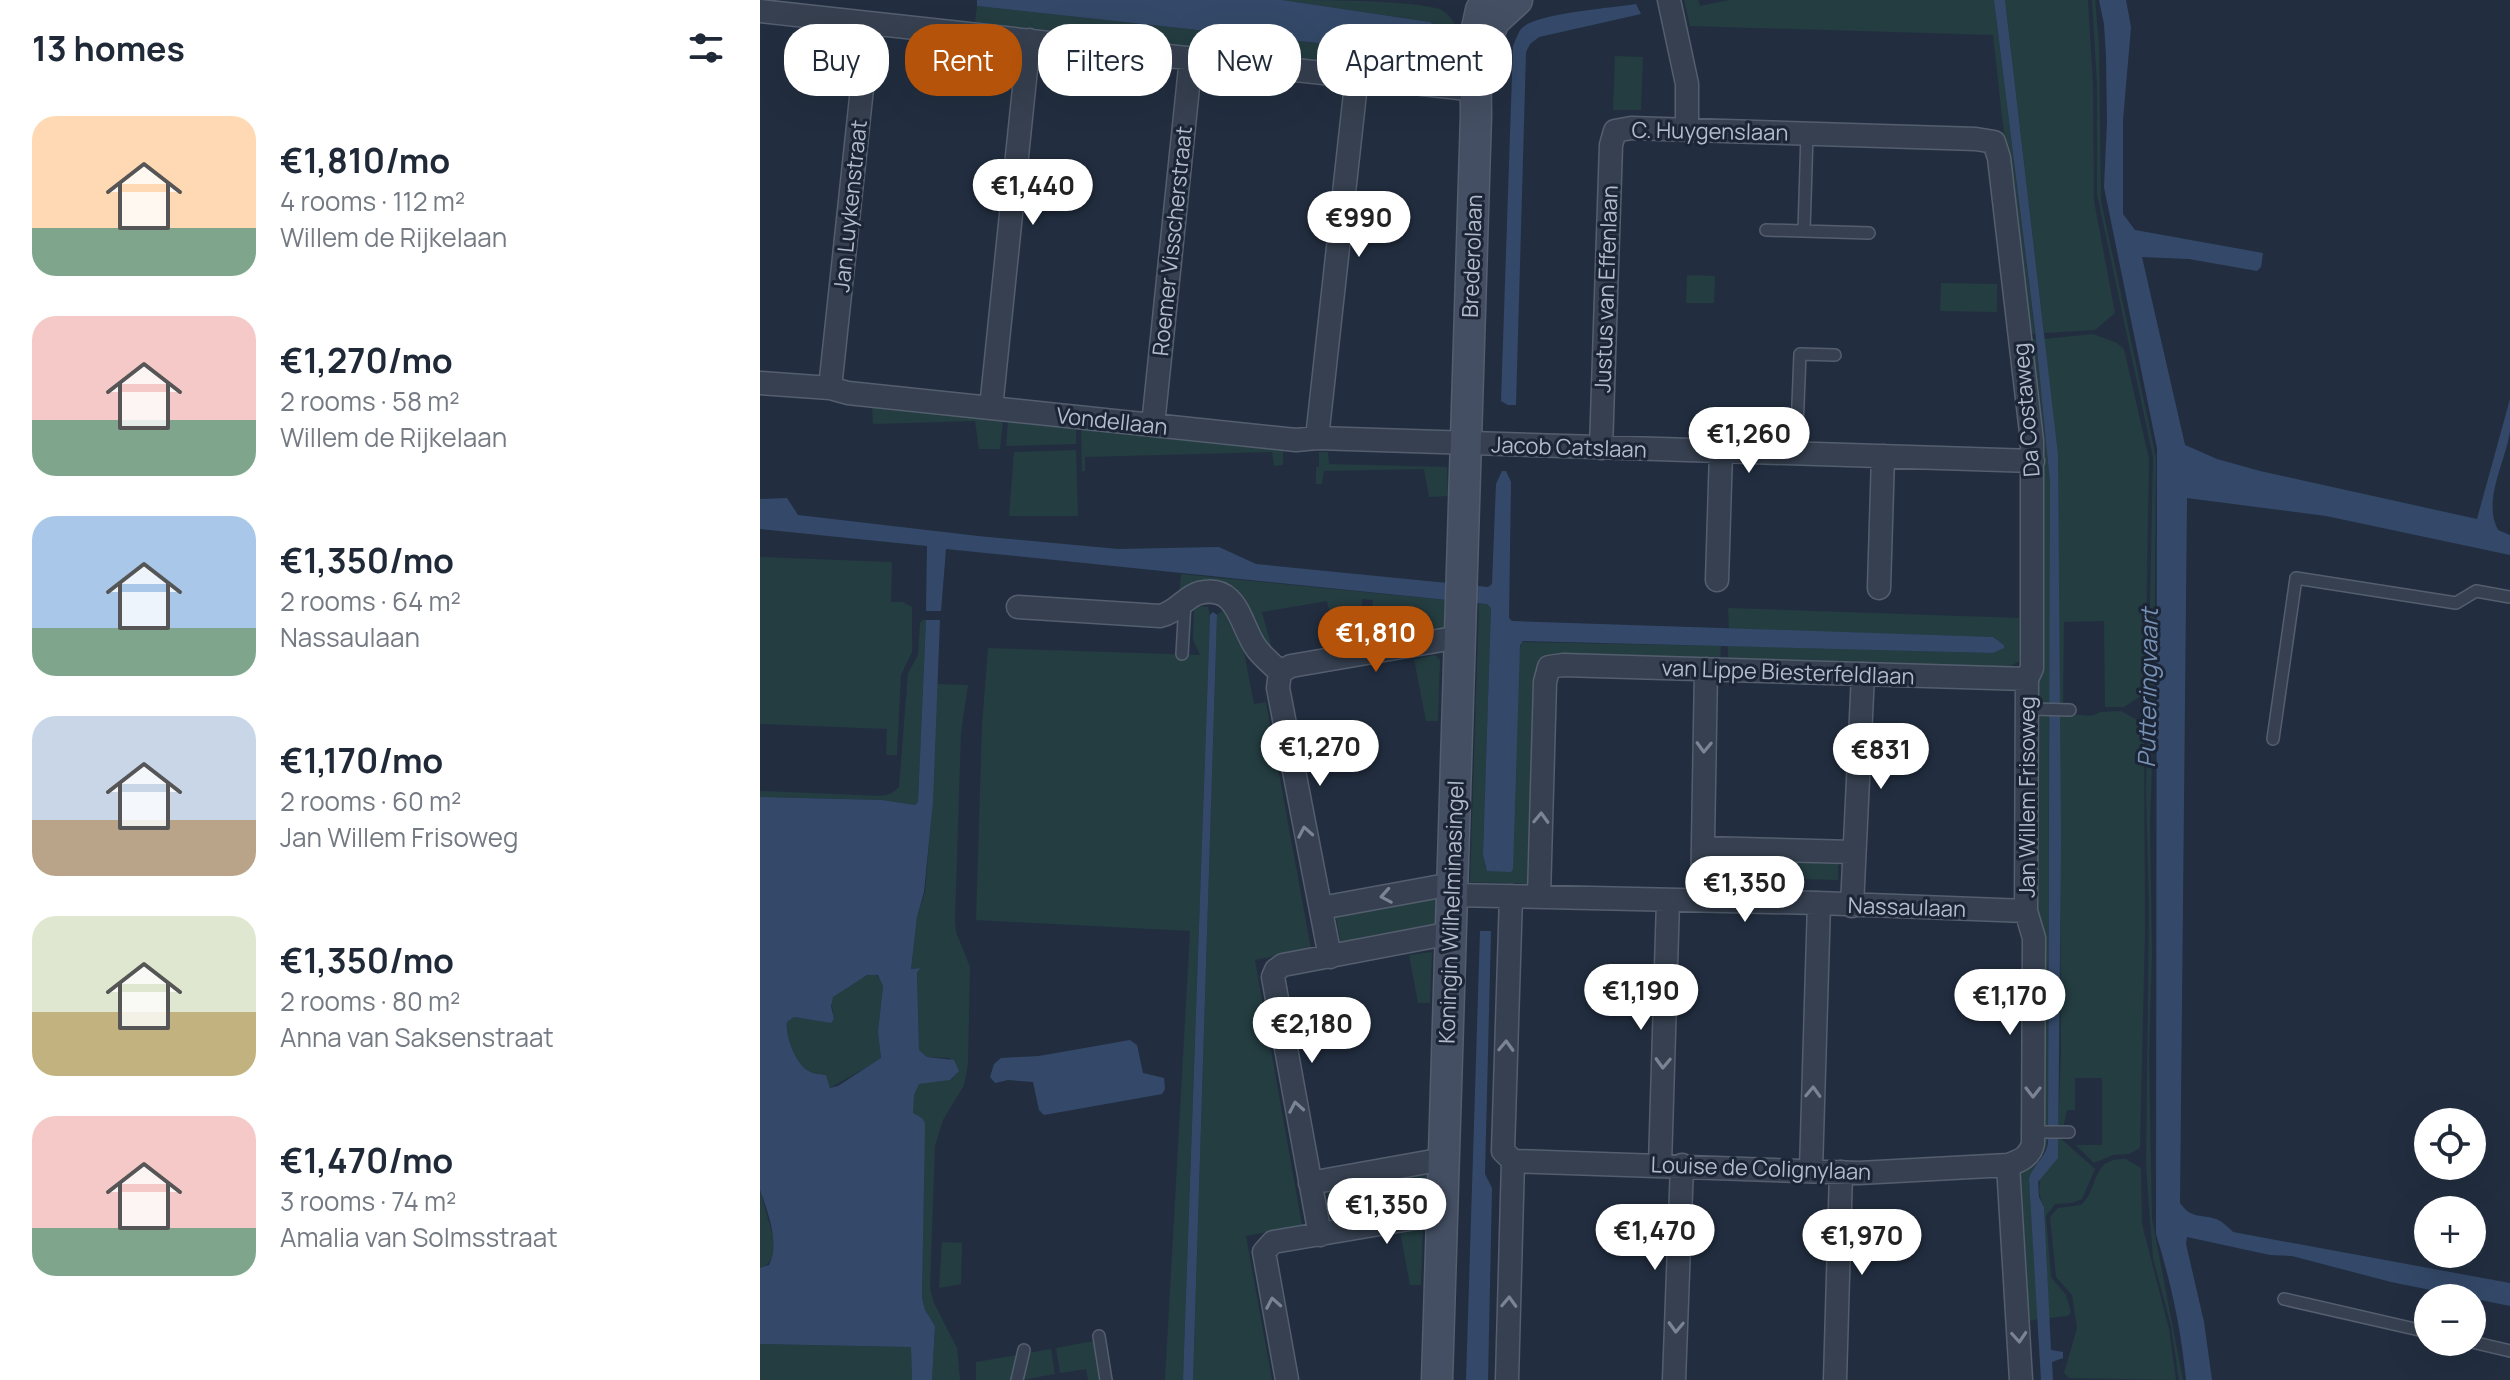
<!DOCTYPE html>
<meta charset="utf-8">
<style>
body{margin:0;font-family:Manrope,sans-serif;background:#f2f2f3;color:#1f2937;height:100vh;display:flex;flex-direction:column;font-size:30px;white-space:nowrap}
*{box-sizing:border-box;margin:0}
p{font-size:26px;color:#747a83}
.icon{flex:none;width:44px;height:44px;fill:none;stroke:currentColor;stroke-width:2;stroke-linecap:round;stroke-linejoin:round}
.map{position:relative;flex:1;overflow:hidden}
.sheet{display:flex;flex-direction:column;background:#fff;width:760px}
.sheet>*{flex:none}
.guide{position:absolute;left:24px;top:24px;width:760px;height:72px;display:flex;gap:16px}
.buttons{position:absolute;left:1654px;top:1108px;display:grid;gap:16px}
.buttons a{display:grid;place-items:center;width:72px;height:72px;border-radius:50%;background:#fff;box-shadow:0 8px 32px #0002;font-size:40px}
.price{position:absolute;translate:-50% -68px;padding:0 18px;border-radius:28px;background:#fff;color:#222;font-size:26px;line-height:52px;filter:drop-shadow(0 2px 4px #0008)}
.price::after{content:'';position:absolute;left:50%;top:48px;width:24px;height:18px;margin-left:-12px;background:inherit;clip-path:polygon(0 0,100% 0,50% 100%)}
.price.on{background:#b45309;color:#fff}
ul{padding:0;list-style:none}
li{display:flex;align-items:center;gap:24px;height:200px;padding:0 32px}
li span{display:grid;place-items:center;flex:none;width:224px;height:160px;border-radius:24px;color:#555}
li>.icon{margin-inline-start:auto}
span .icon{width:96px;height:96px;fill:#fffc;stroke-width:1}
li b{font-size:34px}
h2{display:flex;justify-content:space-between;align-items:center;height:96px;padding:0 32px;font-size:34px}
.chip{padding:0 28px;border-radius:32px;background:#fff;box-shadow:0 8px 32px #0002;font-size:28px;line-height:72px}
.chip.on{background:#b45309;color:#fff}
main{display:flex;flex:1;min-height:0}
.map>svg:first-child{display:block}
.green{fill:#243d41}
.water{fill:#344969;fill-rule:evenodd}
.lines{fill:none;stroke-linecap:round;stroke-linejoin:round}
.lane-casing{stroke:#545e6e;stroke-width:14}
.street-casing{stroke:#545e6e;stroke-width:25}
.secondary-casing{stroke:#545e6e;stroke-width:33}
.lane{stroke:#364050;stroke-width:11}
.street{stroke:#364050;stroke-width:22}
.secondary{stroke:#444f63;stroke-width:30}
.oneway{stroke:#7a8494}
.labels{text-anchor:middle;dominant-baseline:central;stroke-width:6;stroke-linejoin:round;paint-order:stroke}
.street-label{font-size:22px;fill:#b2bbcb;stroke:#1b2535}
.water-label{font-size:24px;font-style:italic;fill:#7791b5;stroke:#1b2535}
</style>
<main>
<section class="sheet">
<h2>13 homes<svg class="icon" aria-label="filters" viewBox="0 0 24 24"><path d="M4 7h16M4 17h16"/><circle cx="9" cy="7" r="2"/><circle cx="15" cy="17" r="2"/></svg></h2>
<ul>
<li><span style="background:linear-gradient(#ffd9b3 70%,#7fa58c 0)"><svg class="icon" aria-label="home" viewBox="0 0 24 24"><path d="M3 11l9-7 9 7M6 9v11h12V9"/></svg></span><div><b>€1,810/mo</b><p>4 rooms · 112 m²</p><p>Willem de Rijkelaan</p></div></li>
<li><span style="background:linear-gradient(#f6c9c9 65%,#7fa58c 0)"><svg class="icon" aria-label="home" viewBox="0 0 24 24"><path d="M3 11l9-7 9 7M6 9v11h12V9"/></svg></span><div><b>€1,270/mo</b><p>2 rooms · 58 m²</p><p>Willem de Rijkelaan</p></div></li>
<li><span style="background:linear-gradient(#a9c7e8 70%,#7fa58c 0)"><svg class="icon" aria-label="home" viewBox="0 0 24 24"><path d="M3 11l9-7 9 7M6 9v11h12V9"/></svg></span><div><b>€1,350/mo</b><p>2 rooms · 64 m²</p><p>Nassaulaan</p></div></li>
<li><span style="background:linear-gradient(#c9d6e8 65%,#b9a48a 0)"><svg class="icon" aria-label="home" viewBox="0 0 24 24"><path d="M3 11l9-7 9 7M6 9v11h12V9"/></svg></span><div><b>€1,170/mo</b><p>2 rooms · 60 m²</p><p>Jan Willem Frisoweg</p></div></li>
<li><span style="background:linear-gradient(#dfe7d0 60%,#c2b280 0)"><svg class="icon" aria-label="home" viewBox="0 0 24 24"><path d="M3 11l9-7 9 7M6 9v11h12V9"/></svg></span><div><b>€1,350/mo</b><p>2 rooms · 80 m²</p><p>Anna van Saksenstraat</p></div></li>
<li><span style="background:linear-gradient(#f6c9c9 70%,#7fa58c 0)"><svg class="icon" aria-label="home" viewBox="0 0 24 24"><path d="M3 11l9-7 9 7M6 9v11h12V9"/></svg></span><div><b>€1,470/mo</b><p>3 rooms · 74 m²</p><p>Amalia van Solmsstraat</p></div></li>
</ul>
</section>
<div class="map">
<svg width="1750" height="1380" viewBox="0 0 1750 1380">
<rect width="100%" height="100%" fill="#222e40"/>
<path class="green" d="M522,0C564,0 646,0 680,9C693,16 700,31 699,45C698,60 697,67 689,80L655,73V69L635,66L633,74L180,24V18L215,22L217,6L668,55L670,22Z
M924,0H938L940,6L969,0H1234L1275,334H1266L1233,35L930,26Z
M1245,0H1328L1333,85L1334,201L1355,313L1335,330L1284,333Z
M1332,0H1335L1339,45L1341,201L1396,457L1394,707L1390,823L1392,954L1389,1057L1392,1219L1423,1380H1419L1411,1326L1393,1258L1386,1166L1389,906L1386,794L1393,457L1337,194V84Z
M855,56L883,57L881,110H853Z
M927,275L955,276L954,303H926Z
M1181,283L1237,284V312L1180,311Z
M1333,334L1357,343L1364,349L1389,459L1385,693L1364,707H1345L1344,621L1304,622L1303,705H1298V454L1284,339Z
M1267,339H1276L1290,484V706H1273L1279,685V558Z
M112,407L243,421L240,449H219L215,421L113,424Z
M248,422L316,429V444L246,446Z
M321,429L523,451V465L514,466L512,452L325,457V471H322Z
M316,450L318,516H249L254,452Z
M559,452H568L569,464L687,467L688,496L669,497L664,469L564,471L562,484H556V467H559Z
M0,557L132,562L131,602H143L152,607V652L141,675L137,755H126L127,729L0,724Z
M421,574L686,600V628L666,633L663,620L610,629L613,600L602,599L601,631L574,636L567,601L502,612L511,645L504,646L478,595L419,597Z
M719,603L727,604L731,608L723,855L726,868L761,642L961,646L960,662L781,657L775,875L771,884L710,882Z
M434,606L448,607L450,615L423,1380H405L430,931L216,920L222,725L228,648L440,655L433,640Z
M968,608L1259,618V661L1251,666V671L968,662V646L1233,653L1244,645L1233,637L969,629Z
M463,610L484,652L494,704L506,702L551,949L495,960L542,1225L486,1236L512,1380H433L457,615Z
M163,620H166L158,802L155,805L122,800L0,797V791L122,796L132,793L139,787L148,673L158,655L160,623Z
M675,655L680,660L678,721H666L654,659Z
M177,684L208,685L201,732L195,920L196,932L210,967L208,1064L204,1085L183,1120L175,1146L170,1288L174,1303L197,1348L200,1380H172L175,1326L165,1310L162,1298L164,1160L162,1118L154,1115C151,1106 152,1091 159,1084L193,1079L190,1058L167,1057L159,1050L157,973L159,968L151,969L157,917L165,892L171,820Z
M1361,711L1382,723L1384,728L1385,931L1380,1148L1369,1154L1353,1155L1334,1163L1316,1145H1342V1078H1315V1110H1307L1303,1128H1298L1301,1054L1299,713L1331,716L1341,712Z
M1273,712H1289L1288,1129H1280L1282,1123L1285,1122V1107L1281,1106V1097H1285L1286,1080H1281V1068H1286L1285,1051H1281V1040L1286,1039L1285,1023L1281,1022V1012H1286L1285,995H1281V985H1286V968H1281L1285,957V941L1281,940L1273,893L1279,892V719L1273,718Z
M967,857L1078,863V880L967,877Z
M677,895L676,929L663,933L655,928L598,938L593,945L581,944L575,912Z
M672,952L670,1003H658L649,955Z
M115,974L121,979L123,986L118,1032L121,1059L70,1088L66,1075C60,1074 52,1073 47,1070C35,1062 25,1035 27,1022L34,1017L71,1023L74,1019L71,1000C79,988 100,975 115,974Z
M1278,1136H1288C1287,1159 1273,1161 1269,1179L1278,1319L1269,1321L1262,1188H1255L1256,1177Z
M1298,1136L1335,1169L1322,1199L1312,1203L1295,1204L1286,1216L1291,1277L1306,1295L1311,1312L1308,1316L1289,1318L1284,1207C1271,1182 1288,1159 1298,1136Z
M1366,1159L1381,1168L1382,1224L1409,1329L1416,1380L1309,1378L1304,1373L1317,1328L1312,1295L1296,1277L1290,1217L1298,1208L1321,1205C1341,1187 1329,1158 1366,1159Z
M669,1168L668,1205L648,1214L641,1209L610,1215L609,1197L604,1184Z
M598,1186L603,1213L572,1219L567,1192Z
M0,1190L14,1240L12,1259L2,1269L0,1268Z
M663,1226L661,1285H650L640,1231Z
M182,1242L202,1243L201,1284L179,1288Z
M334,1341L342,1380H328L326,1369L300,1373L296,1348Z
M0,1344L151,1347L152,1380H0Z
M291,1349L295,1374L262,1380L268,1353Z
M257,1355L252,1380H216V1362Z"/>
<path class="water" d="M217,0H522L670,22L691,38V42L668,55L217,6Z
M1234,0H1245L1298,454L1301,842L1298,1158L1278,1182L1279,1197L1284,1207L1291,1350L1303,1352V1358L1292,1362L1293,1380H1281L1269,1179C1272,1165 1286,1158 1288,1143L1290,483L1276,339Z
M1339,0H1366L1371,27L1363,120V214L1375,230L1503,253L1501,267L1497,271L1429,259L1382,257L1425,445L1457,459L1500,471L1717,519L1750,399C1750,410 1750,421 1750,431C1746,461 1722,501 1738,530L1750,535V555L1566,516L1427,498L1420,1203C1431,1219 1440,1214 1456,1219C1462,1221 1468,1227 1473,1232L1750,1283V1306L1631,1282L1532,1256L1510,1255L1427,1237L1426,1244L1444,1322L1452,1380H1426C1421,1329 1411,1282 1396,1234L1397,448L1344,187L1347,122L1346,56L1344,24Z
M876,4L881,14L779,37L770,44L766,52L756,405H748L741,401L753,46C755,41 758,32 762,28C777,13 853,8 876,4Z
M742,471H746L751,482L749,618L752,621L1233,637L1244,645V648L1233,653L763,641L760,645L753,869L751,872L727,871L723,855L731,608L727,604L186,549L181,611H166L167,546L0,529V499L27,498L38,515L218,536L358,549L459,547L496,564L728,587L732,584L736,484Z
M453,612L457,615L433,1380H423L450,615Z
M166,620H180L173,801L164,892L157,917L151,969L160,968L157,973L159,1050L167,1057L194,1060L199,1071L190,1080L159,1084L154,1095L153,1113L162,1118L165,1123L162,1298L165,1310L175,1326L172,1380H152L151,1347L0,1344V1268L9,1265C20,1244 8,1212 0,1190V797L122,800L155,805L158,802ZM107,975H118L123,986L118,1032L121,1058L78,1086L70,1088L66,1075C60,1074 52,1074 47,1070C35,1062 25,1035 27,1022L34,1017L71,1023L74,1019L71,1006L73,997Z
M720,931H731L725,1174L732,1188L728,1380H706Z
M370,1040L377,1045L383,1073L404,1078L405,1089L402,1094L284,1115L279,1110L273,1082L248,1080L235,1083L230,1077L234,1064L241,1058L279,1056Z"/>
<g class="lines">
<defs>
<path id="lane" d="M1006,230L1109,233
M1044,231L1047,134
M1036,454L1040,354L1075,355
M422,654L425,602
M1267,709L1310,710
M1513,739L1536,578L1696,603L1716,591L1750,597
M1273,1132H1309
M1524,1299L1668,1332
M339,1336L346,1380
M1712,1342L1750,1351
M257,1380L264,1350"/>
<path id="street" d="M909,0L927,84V130
M0,11L717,90
M0,383L70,388L88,393L536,440L557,438L1273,461
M70,388L109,23
M231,408L269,40
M393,425L431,58
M557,438L597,75
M841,448L851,145L855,131L871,128L1216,139L1234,142L1239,158L1272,441V668L1267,679L1266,911L1274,938L1273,1143C1271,1156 1260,1161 1248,1165L1261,1380
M957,580L961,452
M1119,588L1123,456
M258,607L400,616C416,613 425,597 439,593C479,583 480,627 497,649C503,657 513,665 520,672
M520,672L518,688L570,957
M520,672L531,666L700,637
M944,848L1093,852
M692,895L1059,903L1266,911
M779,896L785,682L789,667L803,665L1267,679
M942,900L946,669
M1092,906L1103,674
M561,908L692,884
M753,1161L1099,1173L1248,1165
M900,1165L908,901
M1051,1170L1059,903
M550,1183L684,1159
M560,1235L513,977L516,970L523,965L691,933
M527,1380L504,1252L513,1242L661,1217L682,1210
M747,1380L753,1161L743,1151L751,896
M914,1380L922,1165
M1075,1380L1081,1172"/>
<path id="secondary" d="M726,41L734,21L757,0
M677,1380L716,115L715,37L721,10L727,0"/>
</defs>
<use href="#lane" class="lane-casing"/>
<use href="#street" class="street-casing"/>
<use href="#secondary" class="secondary-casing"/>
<use href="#lane" class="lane"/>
<use href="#street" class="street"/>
<use href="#secondary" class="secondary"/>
</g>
<defs><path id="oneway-chevron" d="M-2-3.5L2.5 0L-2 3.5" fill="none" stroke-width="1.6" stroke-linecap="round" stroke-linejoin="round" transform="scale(2)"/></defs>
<g class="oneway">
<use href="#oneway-chevron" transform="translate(944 747) rotate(92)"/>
<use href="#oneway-chevron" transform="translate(781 818) rotate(-88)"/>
<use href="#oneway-chevron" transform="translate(545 832) rotate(-100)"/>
<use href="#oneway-chevron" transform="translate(626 896) rotate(170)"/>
<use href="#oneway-chevron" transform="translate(746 1046) rotate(-88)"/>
<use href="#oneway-chevron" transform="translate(903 1063) rotate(92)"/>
<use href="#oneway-chevron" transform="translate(1053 1092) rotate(-88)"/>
<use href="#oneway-chevron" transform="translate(1273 1092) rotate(90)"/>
<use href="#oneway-chevron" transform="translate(536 1107) rotate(-100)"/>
<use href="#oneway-chevron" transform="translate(749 1302) rotate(-88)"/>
<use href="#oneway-chevron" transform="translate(513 1303) rotate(-100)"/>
<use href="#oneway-chevron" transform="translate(916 1327) rotate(92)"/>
<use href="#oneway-chevron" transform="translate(1259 1337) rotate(86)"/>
</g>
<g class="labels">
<g class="street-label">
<text transform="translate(950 131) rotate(1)">C. Huygenslaan</text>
<text transform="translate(90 206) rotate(-84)">Jan Luykenstraat</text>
<text transform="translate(412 241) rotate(-84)">Roemer Visscherstraat</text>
<text transform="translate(712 256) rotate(-88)">Brederolaan</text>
<text transform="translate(846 289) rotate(-88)">Justus van Effenlaan</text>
<text transform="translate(1266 410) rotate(-95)">Da Costaweg</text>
<text transform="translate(352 421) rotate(6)">Vondellaan</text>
<text transform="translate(809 447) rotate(2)">Jacob Catslaan</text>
<text transform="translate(1028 672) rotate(2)">van Lippe Biesterfeldlaan</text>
<text transform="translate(1267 797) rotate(-90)">Jan Willem Frisoweg</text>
<text transform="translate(1147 907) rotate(2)">Nassaulaan</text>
<text transform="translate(691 912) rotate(-88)">Koningin Wilhelminasingel</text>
<text transform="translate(1001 1168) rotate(2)">Louise de Colignylaan</text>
</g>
<g class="water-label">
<text transform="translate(1387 688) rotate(-89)">Putteringvaart</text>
</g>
</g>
</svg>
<div class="buttons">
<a><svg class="icon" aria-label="locate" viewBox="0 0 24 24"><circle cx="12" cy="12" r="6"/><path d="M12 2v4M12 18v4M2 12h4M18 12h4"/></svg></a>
<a>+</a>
<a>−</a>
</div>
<b class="price" style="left:273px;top:227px">€1,440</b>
<b class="price" style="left:599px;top:259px">€990</b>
<b class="price" style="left:989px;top:475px">€1,260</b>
<b class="price on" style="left:616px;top:674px">€1,810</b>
<b class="price" style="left:560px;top:788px">€1,270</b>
<b class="price" style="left:1121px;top:791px">€831</b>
<b class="price" style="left:985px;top:924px">€1,350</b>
<b class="price" style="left:881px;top:1032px">€1,190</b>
<b class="price" style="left:1250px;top:1037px">€1,170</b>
<b class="price" style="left:552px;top:1065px">€2,180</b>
<b class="price" style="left:627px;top:1246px">€1,350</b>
<b class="price" style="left:895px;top:1272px">€1,470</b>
<b class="price" style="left:1102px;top:1277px">€1,970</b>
<div class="guide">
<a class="chip">Buy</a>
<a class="chip on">Rent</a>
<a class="chip">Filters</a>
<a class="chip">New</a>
<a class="chip">Apartment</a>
</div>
</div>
</main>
